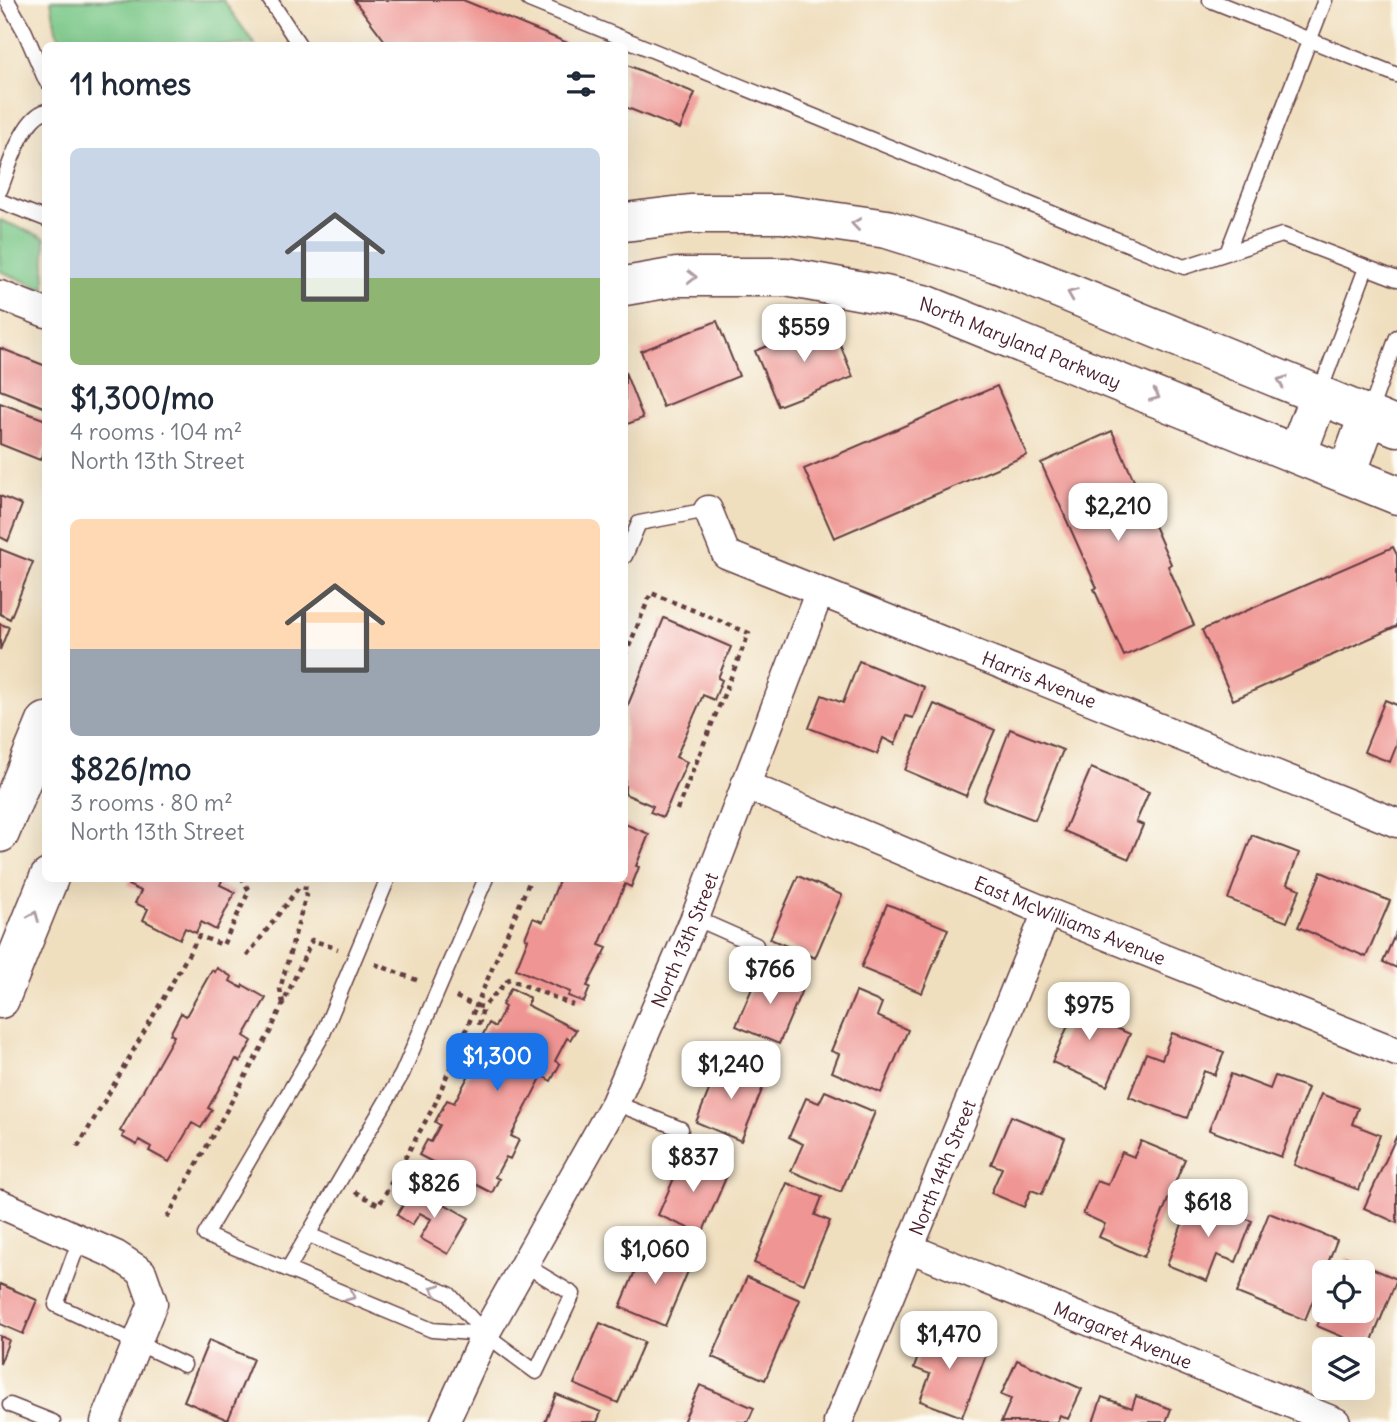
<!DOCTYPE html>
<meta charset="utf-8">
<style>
body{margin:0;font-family:Delius,sans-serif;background:#f6f6f7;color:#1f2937;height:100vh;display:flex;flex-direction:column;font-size:26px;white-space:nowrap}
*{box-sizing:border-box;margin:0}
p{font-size:23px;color:#747a83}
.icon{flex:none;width:38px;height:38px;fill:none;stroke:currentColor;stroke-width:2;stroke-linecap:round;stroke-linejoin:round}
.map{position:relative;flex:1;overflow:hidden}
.side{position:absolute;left:42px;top:42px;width:586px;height:840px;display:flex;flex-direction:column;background:#fff;border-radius:10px;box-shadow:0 7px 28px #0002}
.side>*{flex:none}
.controls{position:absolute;left:1312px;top:1260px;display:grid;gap:14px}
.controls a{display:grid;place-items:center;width:63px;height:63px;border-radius:10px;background:#fff;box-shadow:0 7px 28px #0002;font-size:35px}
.price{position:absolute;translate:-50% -60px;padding:0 16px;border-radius:14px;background:#fff;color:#222;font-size:23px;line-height:46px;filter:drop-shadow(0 2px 4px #0008)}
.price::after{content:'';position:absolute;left:50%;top:42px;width:21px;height:16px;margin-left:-10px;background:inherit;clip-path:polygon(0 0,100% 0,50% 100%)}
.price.current{background:#1a73e8;color:#fff}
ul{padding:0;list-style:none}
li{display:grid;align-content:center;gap:14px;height:371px;padding:0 28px}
li span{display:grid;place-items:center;height:217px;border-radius:10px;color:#555}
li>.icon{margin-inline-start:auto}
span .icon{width:126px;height:126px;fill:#fffc;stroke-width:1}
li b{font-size:30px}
h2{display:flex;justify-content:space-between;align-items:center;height:84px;padding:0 28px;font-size:30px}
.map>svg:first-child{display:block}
.green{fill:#79c787;stroke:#627359;stroke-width:2}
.building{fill:#ef9593}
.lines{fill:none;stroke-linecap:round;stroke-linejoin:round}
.lane-casing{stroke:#633c41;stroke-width:17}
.street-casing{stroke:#633c41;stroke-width:31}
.secondary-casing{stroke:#633c41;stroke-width:41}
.path{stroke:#633c41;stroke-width:4.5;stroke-dasharray:5 5;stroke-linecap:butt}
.lane{stroke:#fff;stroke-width:14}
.street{stroke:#fff;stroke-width:28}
.secondary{stroke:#fff;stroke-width:38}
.oneway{stroke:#ae9aa0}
.labels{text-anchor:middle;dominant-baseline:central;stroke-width:5;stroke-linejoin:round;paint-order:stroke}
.street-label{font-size:19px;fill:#4a1f2b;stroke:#fdfcf7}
</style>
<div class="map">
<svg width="1397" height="1422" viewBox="0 0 1397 1422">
<rect width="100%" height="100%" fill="#fdfcf7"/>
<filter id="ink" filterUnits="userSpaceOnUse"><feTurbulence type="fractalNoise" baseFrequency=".0143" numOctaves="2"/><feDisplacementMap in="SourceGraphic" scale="14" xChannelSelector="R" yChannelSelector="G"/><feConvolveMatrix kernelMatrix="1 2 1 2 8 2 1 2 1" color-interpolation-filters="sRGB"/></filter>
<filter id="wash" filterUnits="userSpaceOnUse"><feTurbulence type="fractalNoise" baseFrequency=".00686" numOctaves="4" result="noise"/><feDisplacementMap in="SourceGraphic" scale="28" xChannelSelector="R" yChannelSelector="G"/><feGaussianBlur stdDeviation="1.57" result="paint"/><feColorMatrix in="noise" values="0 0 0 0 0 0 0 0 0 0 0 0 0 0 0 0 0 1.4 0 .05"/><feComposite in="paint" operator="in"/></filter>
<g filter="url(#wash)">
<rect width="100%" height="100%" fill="#f0dfbf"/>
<path class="green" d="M51,0H223L255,45H63L56,30Z
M0,220L45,238V290L0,271Z"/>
<g id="blocks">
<path class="building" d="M354,0H463L575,46H396L385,41Z
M625,64L695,93L680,129L625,107Z
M717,321L739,376L663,407L641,351Z
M831,321L853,377L778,406L755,351Z
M0,348L46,366V408L0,390Z
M625,372L643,418L625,425Z
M997,386L1027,455L834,538L804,469Z
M0,403L46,420V447L40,460L0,444Z
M1112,431L1171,564L1168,566L1194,625L1124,656L1094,589L1097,588L1041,463Z
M0,496L22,505L8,541L0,537Z
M1393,547L1397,555V626L1233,700L1202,630Z
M0,549L33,562L10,619L0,614Z
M664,618L731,647L718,678L722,680L714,700L703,695L676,757L687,762L663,817L650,812L653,806L625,794V712Z
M0,624L9,627L0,650Z
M859,661L924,687L913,718L906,716L895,744L883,738L877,754L809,728L822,695L843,703Z
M1385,700L1397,705V744L1390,762L1364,752Z
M934,704L995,730L966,796L905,770Z
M1010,729L1063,750L1035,820L983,800Z
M1091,768L1149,792L1136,822L1143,825L1129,859L1064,831Z
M625,824L649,834L636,866L639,867L631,887L625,884L599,945L607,948L587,986L590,987L584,1002L568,996L570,992L516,969L528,939L525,938L533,918L543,922L560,878H625Z
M1252,835L1299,853L1287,884L1300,889L1287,922L1228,899Z
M1321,872L1390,901L1366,957L1298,927Z
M798,876L842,895L815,958L770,939Z
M131,878H223L220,885L235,892L216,930L201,922L196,933L185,928L180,939L143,920L148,909L135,903L141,891L128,885Z
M887,904L948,929L922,993L861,968Z
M1397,930V968L1383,962Z
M761,967L804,985L779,1044L736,1026Z
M217,968L232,977L230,981L242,988L243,985L266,998L244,1036L252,1041L240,1062L236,1059L208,1108L212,1110L201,1128L192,1123L169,1162L149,1151L151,1147L139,1140L137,1145L122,1137L124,1133L120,1131L174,1036L170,1034L181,1013L186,1016L212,970L215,972Z
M511,988L530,998L527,1005L576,1030L570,1040L567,1038L555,1061L560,1064L551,1081L542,1076L511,1136L519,1140L510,1159L506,1157L495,1177L499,1179L492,1193L419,1155L427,1140L431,1142L440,1125L435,1122L447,1100L454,1103L484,1047L478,1044L489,1023L495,1027L505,1007L502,1005Z
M1066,991L1097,1004L1091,1017L1130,1034L1107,1086L1052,1062L1071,1019L1057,1012Z
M856,992L882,1003L877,1016L908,1030L881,1093L832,1072L839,1054L831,1051Z
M1172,1033L1224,1052L1215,1075L1204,1071L1187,1118L1129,1097L1146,1053L1162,1059Z
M721,1061L766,1080L741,1141L696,1122Z
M1231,1074L1270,1089L1275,1076L1308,1088L1281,1157L1209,1130Z
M825,1091L875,1112L841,1192L791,1171L803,1144L789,1137L806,1098L819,1103Z
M1321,1094L1358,1108L1352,1124L1380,1135L1359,1190L1294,1165Z
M1011,1116L1065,1138L1042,1194L1031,1190L1024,1207L991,1193L1002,1168L991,1164Z
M1397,1135V1223L1364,1208Z
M1141,1141L1185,1159L1144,1257L1099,1237L1105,1224L1083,1214L1097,1181L1108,1185L1122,1152L1134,1157Z
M684,1155L728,1173L702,1234L658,1215Z
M787,1183L822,1197L815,1215L830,1221L804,1284L754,1263Z
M415,1186L429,1194L426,1198L439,1205L441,1202L469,1218L448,1254L420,1238L431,1219L420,1213L412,1225L397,1215Z
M1192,1197L1252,1221L1236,1262L1217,1255L1207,1281L1167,1265Z
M1269,1213L1337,1240L1305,1320L1237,1293Z
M646,1245L691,1264L665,1326L620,1307Z
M1346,1257L1397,1279L1369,1348L1317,1326L1324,1311H1363V1272H1340Z
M747,1277L800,1300L765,1380L712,1357Z
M0,1284L37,1300L23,1334L0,1324Z
M600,1323L644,1342L618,1403L574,1384Z
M929,1327L988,1350L962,1417L920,1401L930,1374L914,1368Z
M0,1336L9,1340L0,1364Z
M209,1340L253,1359L228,1420L184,1401Z
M1017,1360L1082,1389L1068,1419L1060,1415L1057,1422H1001L1011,1399L1001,1395Z
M700,1385L754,1408L748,1422H683Z
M556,1394L601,1412L597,1422H545Z
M1136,1396L1171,1409L1166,1422H1093L1102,1397L1132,1408Z"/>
</g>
</g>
<g filter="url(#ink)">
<use href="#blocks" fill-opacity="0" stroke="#633c41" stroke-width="2"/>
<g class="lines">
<defs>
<path id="lane" d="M7,0L25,32L46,81
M270,0L300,46
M529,0L1184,267L1282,235L1397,279
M1210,0L1397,75
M0,190C9,168 22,118 46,111
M0,201L46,219
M1227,253L1325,0
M1319,394L1366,268
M1369,414L1397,337
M625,556L639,523L708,510
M388,878L322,1036L205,1235L432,1330L485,1334
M695,918L756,945
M615,1103L681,1129
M309,1235L449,1294L485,1334L536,1372L573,1294L525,1265
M80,1239L56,1305L184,1365
M288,1269L402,1074L486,878
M10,1405L53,1422"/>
<g id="street">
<path d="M0,295L46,313"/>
<path id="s1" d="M708,510L726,554L1397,823"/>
<path id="s2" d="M745,785L1047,912L1397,1052"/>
<path d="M0,1204L116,1255L142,1272L153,1303L105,1422"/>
<path id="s3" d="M909,1248L1336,1422"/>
<path id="s4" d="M445,1422L485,1334L615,1103L695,918L819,593"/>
<path id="s5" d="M838,1422L1047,912"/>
</g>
<g id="secondary">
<path d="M625,222L690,214H782L887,229L996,263L1397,427"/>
<path id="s6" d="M625,286L677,277H786L885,295L927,305L1397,495"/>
<path d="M1297,454L1319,396"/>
<path d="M1347,474L1368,416"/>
<path d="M0,833L46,722"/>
<path d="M0,999L49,878"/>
</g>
</defs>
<use href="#lane" class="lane-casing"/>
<use href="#street" class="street-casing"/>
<use href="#secondary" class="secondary-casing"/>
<path class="path" d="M625,656L651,593L749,633L676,812
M247,956L299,887L308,888L280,989L283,1003
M375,964L419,981
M456,997L476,1006L531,878
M479,1025L483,1007
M78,1147L199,936L223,945L249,891L242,878
M355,1192L379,1205L435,1104L476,1006L483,1007L509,979L573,1005
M167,1218L270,1032L312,940L338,949"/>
<use href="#lane" class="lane"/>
<use href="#street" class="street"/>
<use href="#secondary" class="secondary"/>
</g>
<defs><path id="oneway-chevron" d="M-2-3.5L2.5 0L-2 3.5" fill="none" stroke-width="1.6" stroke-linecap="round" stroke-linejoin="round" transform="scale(1.75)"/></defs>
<g class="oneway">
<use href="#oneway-chevron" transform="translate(856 224) rotate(-172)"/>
<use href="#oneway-chevron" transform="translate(692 277)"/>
<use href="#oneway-chevron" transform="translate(1072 294) rotate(-158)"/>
<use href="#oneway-chevron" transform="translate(1282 381) rotate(-158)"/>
<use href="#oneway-chevron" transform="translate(1155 396) rotate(22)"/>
<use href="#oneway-chevron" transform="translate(34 916) rotate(-68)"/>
<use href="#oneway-chevron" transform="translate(435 1289) rotate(-157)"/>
<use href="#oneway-chevron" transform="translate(351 1296) rotate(23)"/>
</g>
</g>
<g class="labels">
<g class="street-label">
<text stroke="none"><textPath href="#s6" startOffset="406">North Maryland Parkway</textPath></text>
<text stroke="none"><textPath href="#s1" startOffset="385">Harris Avenue</textPath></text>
<text stroke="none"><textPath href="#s2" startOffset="352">East McWilliams Avenue</textPath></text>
<text stroke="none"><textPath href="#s4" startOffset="539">North 13th Street</textPath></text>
<text stroke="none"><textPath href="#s5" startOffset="275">North 14th Street</textPath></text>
<text stroke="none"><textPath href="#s3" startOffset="231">Margaret Avenue</textPath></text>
</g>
</g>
</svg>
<div class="controls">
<a><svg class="icon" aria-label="locate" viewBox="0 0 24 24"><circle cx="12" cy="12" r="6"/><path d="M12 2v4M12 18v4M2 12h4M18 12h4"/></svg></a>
<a><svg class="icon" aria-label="layers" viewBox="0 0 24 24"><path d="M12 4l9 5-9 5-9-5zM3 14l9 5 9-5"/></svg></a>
</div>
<b class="price" style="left:804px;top:364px">$559</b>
<b class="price" style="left:1118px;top:543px">$2,210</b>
<b class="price" style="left:770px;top:1006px">$766</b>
<b class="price" style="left:1089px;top:1042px">$975</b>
<b class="price current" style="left:497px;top:1093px">$1,300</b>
<b class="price" style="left:731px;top:1101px">$1,240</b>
<b class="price" style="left:693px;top:1194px">$837</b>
<b class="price" style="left:434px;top:1220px">$826</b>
<b class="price" style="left:1208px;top:1239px">$618</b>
<b class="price" style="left:655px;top:1286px">$1,060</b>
<b class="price" style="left:949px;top:1371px">$1,470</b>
<section class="side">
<h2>11 homes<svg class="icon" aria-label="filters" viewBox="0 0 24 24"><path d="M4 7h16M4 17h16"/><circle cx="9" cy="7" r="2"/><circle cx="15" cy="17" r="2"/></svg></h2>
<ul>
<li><span style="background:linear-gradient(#c9d6e8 60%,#8fb573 0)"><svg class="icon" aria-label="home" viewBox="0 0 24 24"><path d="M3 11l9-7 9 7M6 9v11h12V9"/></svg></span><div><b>$1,300/mo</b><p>4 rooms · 104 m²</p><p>North 13th Street</p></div></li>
<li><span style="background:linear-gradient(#ffd9b3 60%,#9aa5b1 0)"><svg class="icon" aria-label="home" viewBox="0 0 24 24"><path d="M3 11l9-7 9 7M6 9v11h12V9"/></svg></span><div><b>$826/mo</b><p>3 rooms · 80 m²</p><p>North 13th Street</p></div></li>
</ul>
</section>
</div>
